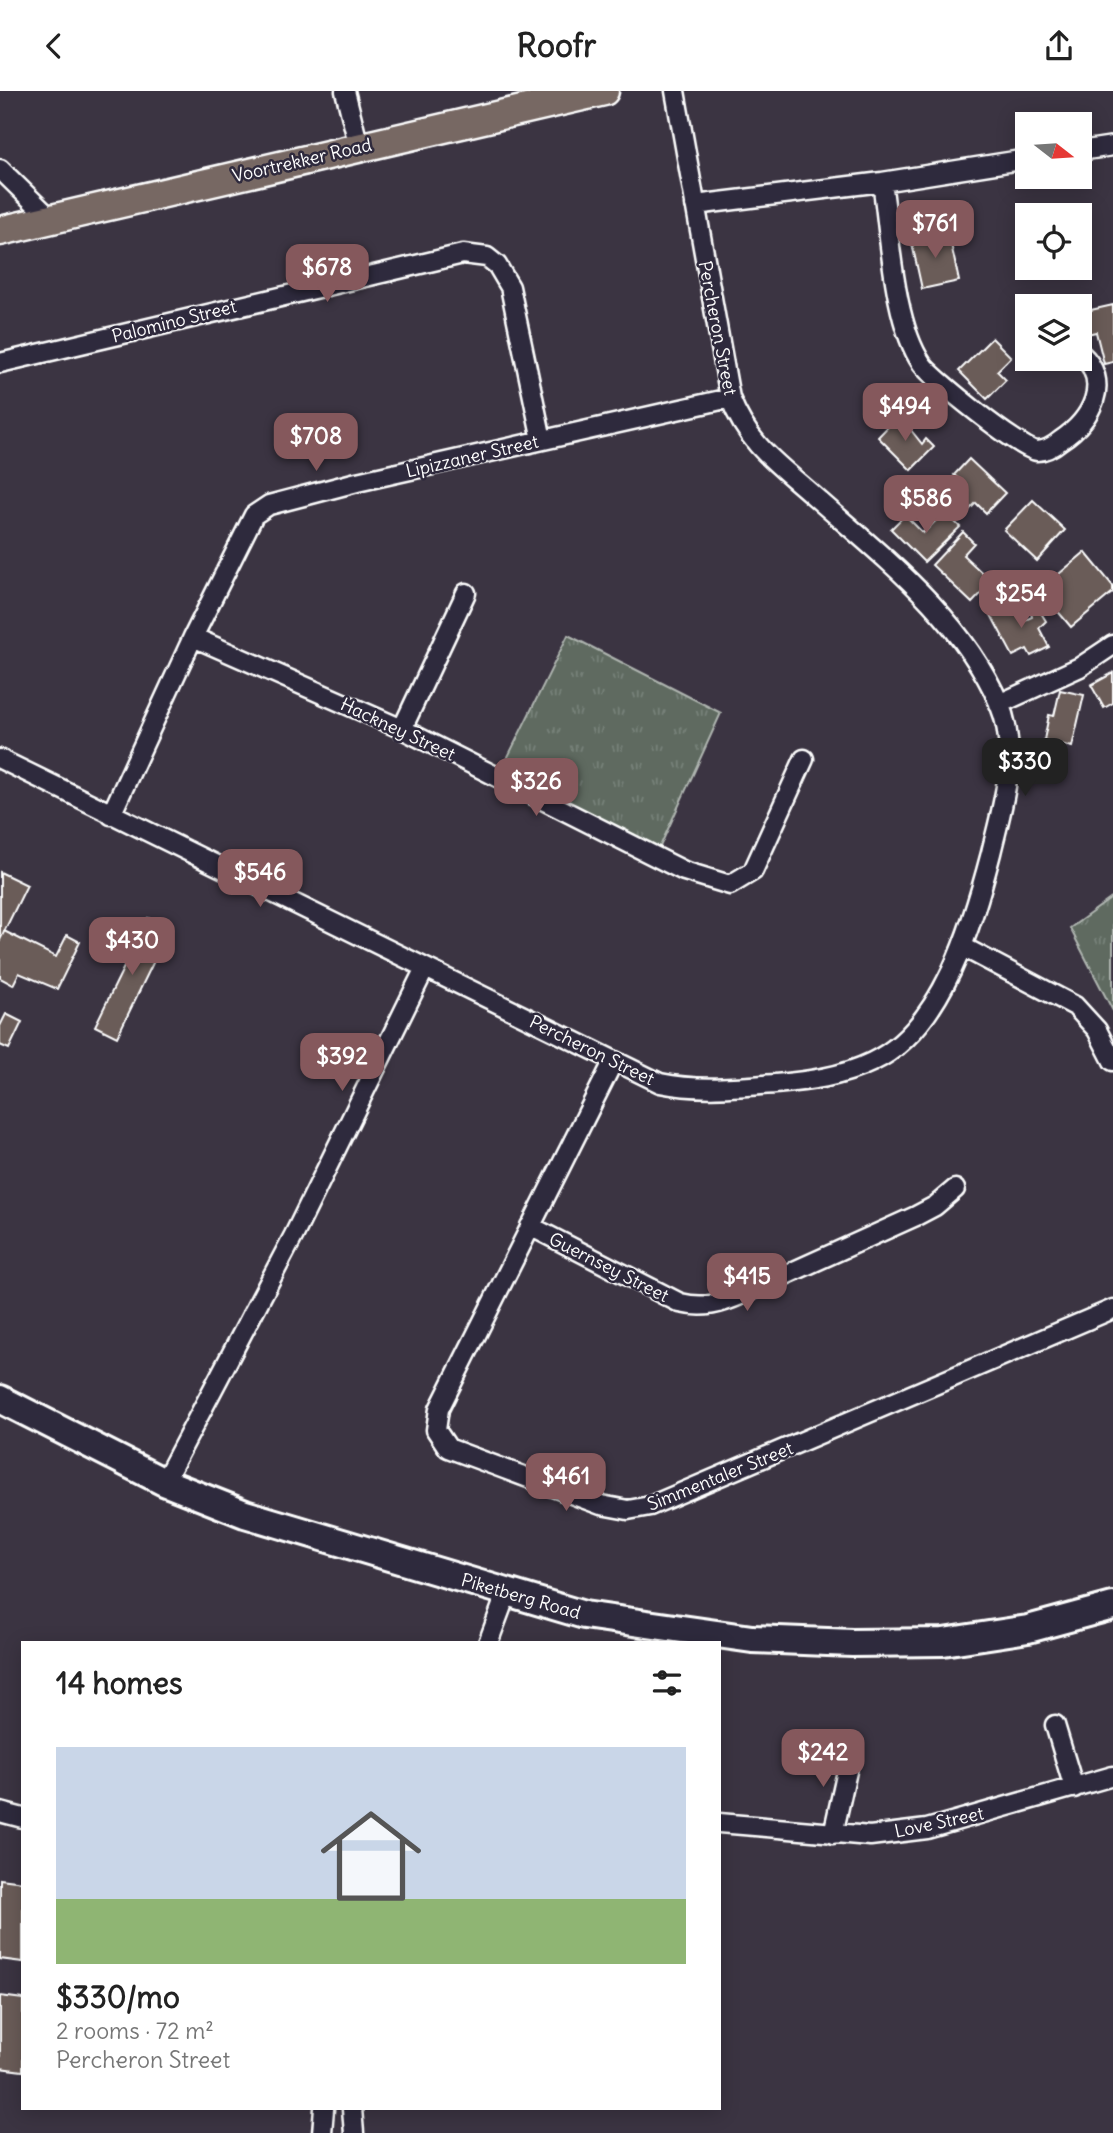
<!DOCTYPE html>
<meta charset="utf-8">
<style>
body{margin:0;font-family:Delius,sans-serif;background:#f6f6f6;color:#222;height:100vh;display:flex;flex-direction:column;font-size:26px;white-space:nowrap}
*{box-sizing:border-box;margin:0}
p{font-size:23px;color:#767676}
.icon{flex:none;width:38px;height:38px;fill:none;stroke:currentColor;stroke-width:2;stroke-linecap:round;stroke-linejoin:round}
.map{position:relative;flex:1;overflow:hidden}
.panel{position:absolute;left:21px;top:1550px;width:700px;height:469px;display:flex;flex-direction:column;background:#fff;border-radius:0px;box-shadow:0 4px 18px #0003}
.panel>*{flex:none}
.needle{width:46px;rotate:107deg}
.tools{position:absolute;left:1015px;top:21px;display:grid;gap:14px}
.tools a{display:grid;place-items:center;width:77px;height:77px;border-radius:0px;background:#fff;box-shadow:0 4px 18px #0003;font-size:35px}
.price{position:absolute;translate:-50% -60px;padding:0 16px;border-radius:14px;background:#85585c;color:#fff;font-size:23px;line-height:46px;filter:drop-shadow(0 2px 4px #0008)}
.price::after{content:'';position:absolute;left:50%;top:42px;width:21px;height:16px;margin-left:-10px;background:inherit;clip-path:polygon(0 0,100% 0,50% 100%)}
.price.current{background:#222;color:#fff}
ul{padding:0;list-style:none}
li{display:grid;align-content:center;gap:14px;height:371px;padding:0 35px}
li+li{border-top:2px solid #e0e0e0}
li span{display:grid;place-items:center;height:217px;border-radius:0px;color:#555}
li>.icon{margin-inline-start:auto}
span .icon{width:126px;height:126px;fill:#fffc;stroke-width:1}
li b{font-size:30px}
h2{display:flex;justify-content:space-between;align-items:center;height:84px;padding:0 35px;font-size:30px}
header{display:flex;justify-content:space-between;align-items:center;height:91px;padding:0 35px;background:#fff;font-size:32px;font-weight:700}
.map>svg:first-child{display:block}
.park{fill:url(#park-tufts);stroke:#afb5b0;stroke-width:2}
.building{fill:#6a5b58;stroke:#fff;stroke-width:2}
.lines{fill:none;stroke-linecap:round;stroke-linejoin:round}
.street-casing{stroke:#fff;stroke-width:23}
.secondary-casing{stroke:#fff;stroke-width:32}
.primary-casing{stroke:#fff;stroke-width:33}
.street{stroke:#2f2a3d;stroke-width:18}
.secondary{stroke:#2f2a3d;stroke-width:26}
.primary{stroke:#776864;stroke-width:28}
.labels{text-anchor:middle;dominant-baseline:central;stroke-width:5;stroke-linejoin:round;paint-order:stroke}
.street-label{font-size:18px;fill:#fff;stroke:#2f2a3d}
</style>
<header><svg class="icon" aria-label="back" viewBox="0 0 24 24"><path d="M15 5l-7 7 7 7"/></svg>Roofr<svg class="icon" aria-label="share" viewBox="0 0 24 24"><path d="M12 15V3M7 8l5-5 5 5M5 13v7h14v-7"/></svg></header>
<div class="map">
<svg width="1113" height="2042" viewBox="0 0 1113 2042">
<defs>
<pattern id="park-tufts" width="24" height="20" patternUnits="userSpaceOnUse" patternTransform="scale(1.75)"><rect width="24" height="20" fill="#5f6b61"/><path d="M3 7l-1-3M5 7V3M7 7l1-3M15 17l-1-3M17 17v-4M19 17l1-3" fill="none" stroke="#778179"/></pattern>
</defs>
<rect width="100%" height="100%" fill="#3b3442"/>
<filter id="ink" filterUnits="userSpaceOnUse"><feTurbulence type="fractalNoise" baseFrequency=".0143" numOctaves="2"/><feDisplacementMap in="SourceGraphic" scale="14" xChannelSelector="R" yChannelSelector="G"/><feConvolveMatrix kernelMatrix="1 2 1 2 8 2 1 2 1" color-interpolation-filters="sRGB"/></filter>
<g filter="url(#ink)">
<path class="park" d="M568,544L721,622L653,771L496,690Z
M1113,806V920L1070,837Z"/>
<path class="building" d="M948,139L959,190L922,198L911,148Z
M1113,214V271L1104,273L1096,241L1087,243L1082,221Z
M992,247L1011,266L997,280L1006,289L987,308L959,280Z
M899,324L922,353L926,348L934,356L911,379L878,346Z
M969,368L1005,402L986,422L976,412L965,423L949,408L964,393L954,384Z
M1033,409L1065,439L1037,470L1004,439Z
M945,421L960,436L924,471L891,438L905,424L923,442Z
M963,441L974,452L963,464L992,491L972,512L932,474Z
M1085,461L1113,495V501L1071,536L1040,499Z
M1014,512L1023,530L1032,526L1031,521L1038,517L1046,530L1039,537L1049,556L1031,565L1027,558L1013,565L991,524Z
M1113,582V612L1104,617L1091,594Z
M1060,599L1084,604L1072,656L1044,649L1049,624L1054,625Z
M0,781L27,794L0,849Z
M148,827L170,837L117,946L95,935Z
M4,840L56,866L67,844L80,851L57,898L19,882L13,894L0,887V849Z
M6,923L22,931L9,958L0,954V935Z
M0,1788L23,1791V1871L0,1868Z
M0,1905L23,1908V1980L0,1977Z"/>
<g class="lines">
<defs>
<path id="street" d="M345,0L359,56
M1080,60L1113,55
M0,78L51,128
M882,91C890,142 893,231 922,273C933,288 1021,359 1037,360C1046,360 1055,354 1061,349C1091,329 1113,291 1080,262
M695,114L882,91L1027,68
M0,272L463,163L487,166L497,174L510,196L542,349
M193,546L402,638L684,780L730,794L753,780L804,668
M999,613L1080,576L1113,554
M402,638L466,502
M0,668L660,992C699,1000 735,996 775,993C809,990 841,986 872,971C943,938 973,831 991,762C1003,712 1020,662 999,612C962,526 882,465 814,405C777,372 749,355 730,307L675,0
M111,724L193,546L254,424L269,414L357,391L730,307
M963,856L1075,915L1097,939L1113,970
M613,971L439,1318L436,1339L448,1357L601,1414L628,1419L650,1415L1113,1218
M530,1135L680,1212C705,1218 720,1213 743,1203L916,1125L935,1115L955,1098
M164,1391L294,1144L425,877
M488,1552L507,1501
M1055,1634L1074,1697
M0,1721L23,1727
M719,1732L870,1745L927,1738L1113,1685
M833,1743L851,1662
M352,2018L354,2042
M322,2042L324,2018"/>
<path id="secondary" d="M0,1308L164,1391L245,1423L584,1524L752,1548L852,1552L943,1551L1028,1538L1113,1515"/>
<path id="primary" d="M0,140L604,0"/>
</defs>
<use href="#street" class="street-casing"/>
<use href="#secondary" class="secondary-casing"/>
<use href="#primary" class="primary-casing"/>
<use href="#street" class="street"/>
<use href="#secondary" class="secondary"/>
<use href="#primary" class="primary"/>
</g>
</g>
<g class="labels">
<g class="street-label">
<text transform="translate(302 69) rotate(-13)">Voortrekker Road</text>
<text transform="translate(174 230) rotate(-14)">Palomino Street</text>
<text transform="translate(718 237) rotate(79)">Percheron Street</text>
<text transform="translate(472 365) rotate(-13)">Lipizzaner Street</text>
<text transform="translate(398 638) rotate(25)">Hackney Street</text>
<text transform="translate(592 959) rotate(26)">Percheron Street</text>
<text transform="translate(609 1176) rotate(27)">Guernsey Street</text>
<text transform="translate(720 1385) rotate(-22)">Simmentaler Street</text>
<text transform="translate(521 1505) rotate(16)">Piketberg Road</text>
<text transform="translate(939 1731) rotate(-12)">Love Street</text>
</g>
</g>
</svg>
<div class="tools">
<a><svg class="needle" viewBox="-14 -14 28 28"><path d="M0-13l5 13h-10z" fill="#e53935"/><path d="M0 13l5-13h-10z" fill="#767676"/></svg></a>
<a><svg class="icon" aria-label="locate" viewBox="0 0 24 24"><circle cx="12" cy="12" r="6"/><path d="M12 2v4M12 18v4M2 12h4M18 12h4"/></svg></a>
<a><svg class="icon" aria-label="layers" viewBox="0 0 24 24"><path d="M12 4l9 5-9 5-9-5zM3 14l9 5 9-5"/></svg></a>
</div>
<b class="price" style="left:935px;top:169px">$761</b>
<b class="price" style="left:327px;top:213px">$678</b>
<b class="price" style="left:905px;top:352px">$494</b>
<b class="price" style="left:316px;top:382px">$708</b>
<b class="price" style="left:926px;top:444px">$586</b>
<b class="price" style="left:1021px;top:539px">$254</b>
<b class="price current" style="left:1025px;top:707px">$330</b>
<b class="price" style="left:536px;top:727px">$326</b>
<b class="price" style="left:260px;top:818px">$546</b>
<b class="price" style="left:132px;top:886px">$430</b>
<b class="price" style="left:342px;top:1002px">$392</b>
<b class="price" style="left:747px;top:1222px">$415</b>
<b class="price" style="left:566px;top:1422px">$461</b>
<b class="price" style="left:823px;top:1698px">$242</b>
<section class="panel">
<h2>14 homes<svg class="icon" aria-label="filters" viewBox="0 0 24 24"><path d="M4 7h16M4 17h16"/><circle cx="9" cy="7" r="2"/><circle cx="15" cy="17" r="2"/></svg></h2>
<ul>
<li><span style="background:linear-gradient(#c9d6e8 70%,#8fb573 0)"><svg class="icon" aria-label="home" viewBox="0 0 24 24"><path d="M3 11l9-7 9 7M6 9v11h12V9"/></svg></span><div><b>$330/mo</b><p>2 rooms · 72 m²</p><p>Percheron Street</p></div></li>
</ul>
</section>
</div>
